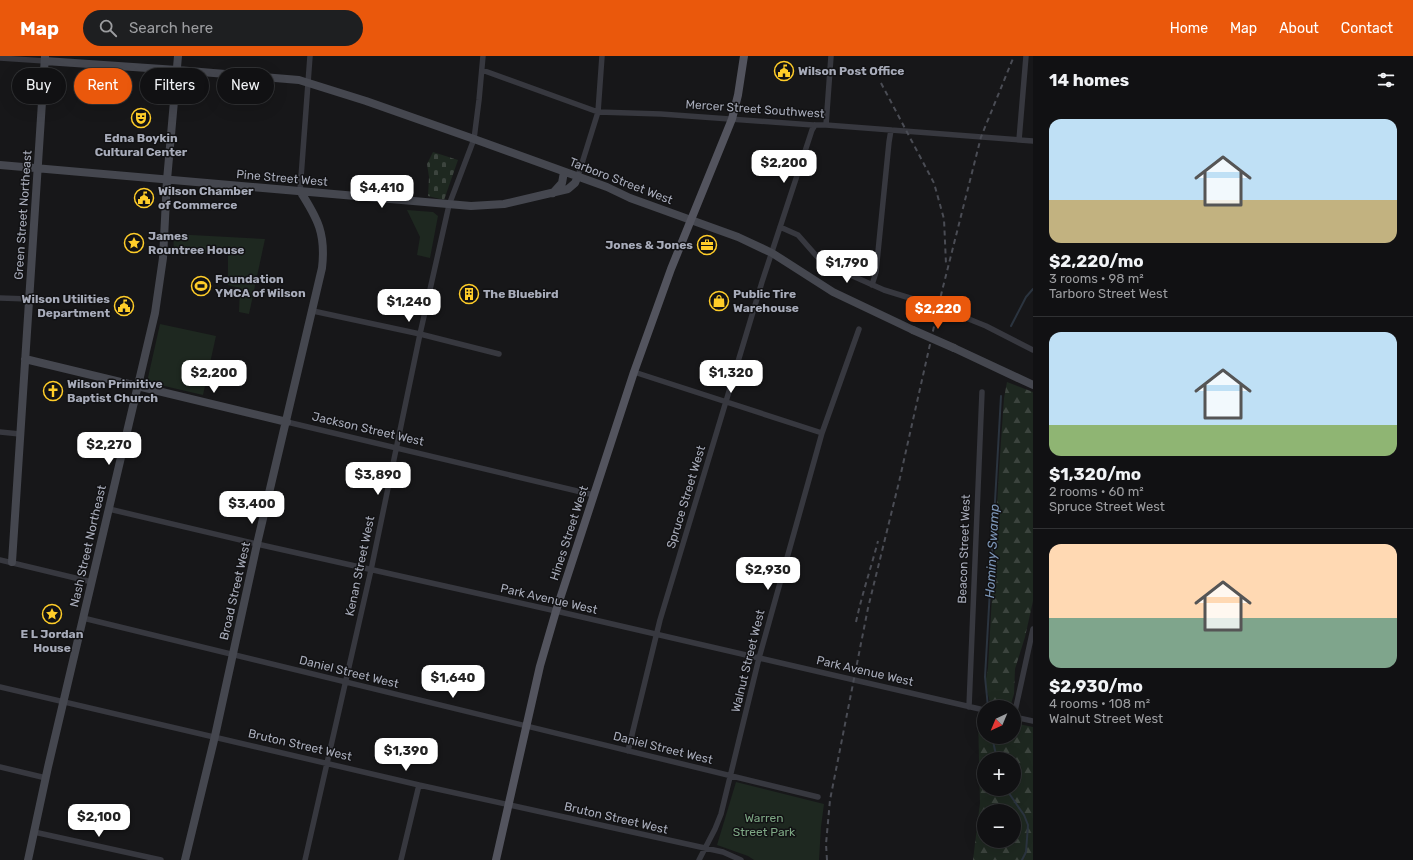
<!DOCTYPE html>
<meta charset="utf-8">
<style>
body{margin:0;font-family:Rubik,sans-serif;background:#1e1f21;color:#f1f3f6;height:100vh;display:flex;flex-direction:column;font-size:15px;white-space:nowrap}
*{box-sizing:border-box;margin:0}
p{font-size:13px;color:#9c9da0}
.icon{flex:none;width:22px;height:22px;fill:none;stroke:currentColor;stroke-width:2;stroke-linecap:round;stroke-linejoin:round}
.map{position:relative;flex:1;overflow:hidden}
.drawer{display:flex;flex-direction:column;background:#111113;width:380px}
.drawer>*{flex:none}
.hud{position:absolute;left:12px;top:12px;width:380px;height:36px;display:flex;gap:8px}
.needle{width:26px;rotate:224deg}
.buttons{position:absolute;left:977px;top:644px;display:grid;gap:8px}
.buttons a{display:grid;place-items:center;width:44px;height:44px;border-radius:50%;background:#111113;box-shadow:0 4px 16px #0002,0 0 0 1px #303133;font-size:20px}
.price{position:absolute;translate:-50% -34px;padding:0 9px;border-radius:8px;background:#fff;color:#222;font-size:13px;line-height:26px;filter:drop-shadow(0 1px 2px #0008)}
.price::after{content:'';position:absolute;left:50%;top:24px;width:12px;height:9px;margin-left:-6px;background:inherit;clip-path:polygon(0 0,100% 0,50% 100%)}
.price.active{background:#ea580c;color:#fff}
ul{padding:0;list-style:none}
li{display:grid;align-content:center;gap:8px;height:212px;padding:0 16px}
li+li{border-top:1px solid #303133}
li span{display:grid;place-items:center;height:124px;border-radius:12px;color:#555}
li>.icon{margin-inline-start:auto}
span .icon{width:72px;height:72px;fill:#fffc;stroke-width:1}
li b{font-size:17px}
h2{display:flex;justify-content:space-between;align-items:center;height:48px;padding:0 16px;font-size:17px}
.tag{padding:0 14px;border-radius:18px;background:#111113;box-shadow:0 4px 16px #0002,0 0 0 1px #303133;font-size:14px;line-height:36px}
.tag.active{background:#ea580c;color:#fff}
header{display:flex;align-items:center;gap:24px;box-sizing:border-box;height:56px;padding:0 20px;background:#ea580c;color:#fff}
header strong{font-size:19px}
nav{display:flex;gap:22px;margin-inline-start:auto;font-size:14px}
.search{width:280px;height:36px;background:#1e1f21;display:flex;align-items:center;gap:10px;box-sizing:border-box;padding:0 14px;border-radius:22px;color:#9c9da0;font-size:15px}
main{display:flex;flex:1;min-height:0}
.map>svg:first-child{display:block}
.forest{fill:url(#forest-firs);fill-rule:evenodd}
.cemetery{fill:url(#cemetery-stones)}
.green{fill:#1e2820}
.lines{fill:none;stroke-linecap:round;stroke-linejoin:round}
.stream{stroke:#2b343f;stroke-width:2}
.street{stroke:#37383f;stroke-width:5.5}
.secondary{stroke:#45474f;stroke-width:8}
.primary{stroke:#53545e;stroke-width:8}
.rail{stroke:#4a4c54;stroke-width:2;stroke-dasharray:5 4;stroke-linecap:butt}
.secondary-bridge{stroke:#45474f;stroke-width:8}
.labels{text-anchor:middle;dominant-baseline:central;stroke-width:3;stroke-linejoin:round;paint-order:stroke}
.poi-label{font-size:12px;font-weight:bold;fill:#a8acba;stroke:#121214;text-anchor:start}
.street-label{font-size:12px;fill:#a8acba;stroke:#121214}
.park-label{font-size:12px;fill:#7da784;stroke:#121214}
.water-label{font-size:13px;font-style:italic;fill:#7c96b8;stroke:#121214}
</style>
<header>
<strong>Map</strong>
<div class="search"><svg class="icon" aria-label="search" viewBox="0 0 24 24"><circle cx="10" cy="10" r="6"/><path d="M15 15l6 6"/></svg>Search here</div>
<nav><a>Home</a><a>Map</a><a>About</a><a>Contact</a></nav>
</header>
<main>
<div class="map">
<svg width="1033" height="804" viewBox="0 0 1033 804">
<defs>
<pattern id="forest-firs" width="22" height="20" patternUnits="userSpaceOnUse"><rect width="22" height="20" fill="#1e2820"/><path d="M5 1l3.5 6h-7zM16 11l3.5 6h-7z" fill="#3c443e"/></pattern>
<pattern id="cemetery-stones" width="16" height="16" patternUnits="userSpaceOnUse"><rect width="16" height="16" fill="#1e2820"/><path d="M2 7V4a2 2 0 0 1 4 0v3zM10 15v-3a2 2 0 0 1 4 0v3z" fill="#3c443e"/></pattern>
</defs>
<rect width="100%" height="100%" fill="#171719"/>
<path class="forest" d="M1007,326L1033,336V545L1025,581L1015,613L1014,638L1010,651H991L985,627L988,612L999,414L1004,342Z
M978,659L984,660V681H1014V667L1033,671V804H973L980,747ZM984,703H1014V733H984ZM984,755H1014V785H984Z"/>
<path class="cemetery" d="M433,96L458,104L444,144L428,140L429,121L427,108Z"/>
<path class="green" d="M407,154L433,156L438,160L430,202L417,199L420,181Z
M173,178L265,183L249,258L239,256L240,232L228,229V197L174,196Z
M160,268L216,280L203,339L147,326Z
M736,726L824,748L821,771L819,804H754L748,800L717,789Z"/>
<g class="lines">
<path class="stream" d="M1011,270L1026,241L1033,233
M988,651L985,621L1001,340
M992,681L997,703
M1006,733L1024,759L1028,769L1026,796L1022,804"/>
<path class="street" d="M0,2L45,5
M482,14L598,56L661,58L813,69H826L1033,85
M826,69L831,0
M1019,84L1026,0
M578,120L598,56L602,0
M300,135L310,0
M780,171L798,179L820,204L837,213L884,234L939,251L986,270L1033,294
M872,229L876,216L889,86L891,74
M0,242L29,243
M313,255L420,278L499,298
M634,316L822,377
M287,366L594,439
M0,376L20,378
M109,453L257,488L556,555L984,654
M0,504L92,526
M83,562L818,741
M0,631L419,729L723,796L741,804
M969,651L982,336
M1014,660L1033,573
M1014,661L1033,665
M628,695L660,564L762,226L812,74L815,69
M0,711L46,722
M34,776L161,804
M305,804L371,514L420,278L449,149L474,83L479,44L483,0
M401,804L419,729
M699,804L715,773L721,758L759,602L822,377L859,273"/>
<path class="secondary" d="M45,5L177,14L299,24L366,45L474,83L607,131L630,142L738,181L772,197L833,236L913,274
M0,109L471,150L504,148L568,133L575,127L578,120
M553,137L562,127L564,116
M954,292L1033,329
M25,303L287,366
M12,506L45,0
M28,804L48,711L155,257L163,202L167,124L178,0
M185,804L215,680L257,488L322,212C326,178 318,163 300,135"/>
<path class="primary" d="M496,804L540,610L556,555L634,316L671,213L732,63L738,39L744,0"/>
<path class="rail" d="M881,27L934,127L944,163L946,208
M856,566C862,538 871,512 878,485
M827,804L826,788L830,744L868,552L899,426L942,235L981,81L1014,0"/>
<path class="secondary-bridge" d="M913,274L954,292"/>
</g>
<defs>
<symbol id="civic-ring" viewBox="-11 -11 22 22"><circle r="9.5" fill="#121214" stroke="#ffcd29" stroke-width="1.5"/><path d="M-.6-6.5H3V-4.5H.6V-3L4-1V1h2V6H-6V1h2V-1L-.6-3ZM-1.2 2.5V6h2.4V2.5Z" fill="#ffcd29"/></symbol>
<symbol id="theatre-ring" viewBox="-11 -11 22 22"><circle r="9.5" fill="#121214" stroke="#ffcd29" stroke-width="1.5"/><path d="M-5-5.5Q0-4 5-5.5V0Q5 5 0 6Q-5 5-5 0ZM-3.3-2.5H-1v1.5H-3.3ZM1-2.5H3.3v1.5H1ZM-2.8 1Q0 5.5 2.8 1Z" fill="#ffcd29"/></symbol>
<symbol id="sight-ring" viewBox="-11 -11 22 22"><circle r="9.5" fill="#121214" stroke="#ffcd29" stroke-width="1.5"/><path d="M0-6L1.8-2.2L6-1.7L2.9 1.2L3.7 5.4L0 3.3L-3.7 5.4L-2.9 1.2L-6-1.7L-1.8-2.2Z" fill="#ffcd29"/></symbol>
<symbol id="office-ring" viewBox="-11 -11 22 22"><circle r="9.5" fill="#121214" stroke="#ffcd29" stroke-width="1.5"/><path d="M-6-3h4V-5.5h4V-3h4V5H-6ZM-1-4.5V-3h2v-1.5ZM-6 0V1H6V0Z" fill="#ffcd29"/></symbol>
<symbol id="stadium-ring" viewBox="-11 -11 22 22"><circle r="9.5" fill="#121214" stroke="#ffcd29" stroke-width="1.5"/><path d="M0-5a6.5 5 0 1 0 0 10a6.5 5 0 1 0 0-10ZM-3.5-1.8h7v3.6h-7Z" fill="#ffcd29"/></symbol>
<symbol id="building-ring" viewBox="-11 -11 22 22"><circle r="9.5" fill="#121214" stroke="#ffcd29" stroke-width="1.5"/><path d="M-4-6H4V6H1V3H-1V6H-4ZM-2.5-4.3h1.7v1.8h-1.7ZM.8-4.3h1.7v1.8H.8ZM-2.5-1h1.7V.8h-1.7ZM.8-1h1.7V.8H.8Z" fill="#ffcd29"/></symbol>
<symbol id="shop-ring" viewBox="-11 -11 22 22"><circle r="9.5" fill="#121214" stroke="#ffcd29" stroke-width="1.5"/><path d="M-5-2.5h2.3a2.7 3.5 0 0 1 5.4 0H5L5.5 6h-11ZM-1.5-2.5h3a1.5 2.3 0 0 0-3 0Z" fill="#ffcd29"/></symbol>
<symbol id="church-ring" viewBox="-11 -11 22 22"><circle r="9.5" fill="#121214" stroke="#ffcd29" stroke-width="1.5"/><path d="M-1.2-6h2.4v3.5h3.3v2.4h-3.3V6h-2.4V-.1h-3.3v-2.4h3.3Z" fill="#ffcd29"/></symbol>
</defs>
<g fill-rule="evenodd">
<use href="#civic-ring" x="773" y="4" width="22" height="22"/>
<use href="#theatre-ring" x="130" y="51" width="22" height="22"/>
<use href="#civic-ring" x="133" y="131" width="22" height="22"/>
<use href="#sight-ring" x="123" y="176" width="22" height="22"/>
<use href="#office-ring" x="696" y="178" width="22" height="22"/>
<use href="#stadium-ring" x="190" y="219" width="22" height="22"/>
<use href="#building-ring" x="458" y="227" width="22" height="22"/>
<use href="#shop-ring" x="708" y="234" width="22" height="22"/>
<use href="#civic-ring" x="113" y="239" width="22" height="22"/>
<use href="#church-ring" x="42" y="324" width="22" height="22"/>
<use href="#sight-ring" x="41" y="547" width="22" height="22"/>
</g>
<g class="labels">
<g class="poi-label">
<text x="798" y="15">Wilson Post Office</text>
<text x="141" y="82" text-anchor="middle">Edna Boykin<tspan x="141" dy="14">Cultural Center</tspan></text>
<text x="158" y="135">Wilson Chamber<tspan x="158" dy="14">of Commerce</tspan></text>
<text x="148" y="180">James<tspan x="148" dy="14">Rountree House</tspan></text>
<text x="693" y="189" text-anchor="end">Jones &amp; Jones</text>
<text x="215" y="223">Foundation<tspan x="215" dy="14">YMCA of Wilson</tspan></text>
<text x="483" y="238">The Bluebird</text>
<text x="733" y="238">Public Tire<tspan x="733" dy="14">Warehouse</tspan></text>
<text x="110" y="243" text-anchor="end">Wilson Utilities<tspan x="110" dy="14">Department</tspan></text>
<text x="67" y="328">Wilson Primitive<tspan x="67" dy="14">Baptist Church</tspan></text>
<text x="52" y="578" text-anchor="middle">E L Jordan<tspan x="52" dy="14">House</tspan></text>
</g>
<g class="street-label">
<text transform="translate(755 53) rotate(4)">Mercer Street Southwest</text>
<text transform="translate(282 122) rotate(5)">Pine Street West</text>
<text transform="translate(621 125) rotate(21)">Tarboro Street West</text>
<text transform="translate(23 159) rotate(-86)">Green Street Northeast</text>
<text transform="translate(368 373) rotate(13)">Jackson Street West</text>
<text transform="translate(686 441) rotate(-73)">Spruce Street West</text>
<text transform="translate(569 477) rotate(-72)">Hines Street West</text>
<text transform="translate(88 490) rotate(-77)">Nash Street Northeast</text>
<text transform="translate(964 493) rotate(-88)">Beacon Street West</text>
<text transform="translate(360 510) rotate(-78)">Kenan Street West</text>
<text transform="translate(235 535) rotate(-77)">Broad Street West</text>
<text transform="translate(549 543) rotate(13)">Park Avenue West</text>
<text transform="translate(748 605) rotate(-76)">Walnut Street West</text>
<text transform="translate(865 615) rotate(13)">Park Avenue West</text>
<text transform="translate(349 616) rotate(14)">Daniel Street West</text>
<text transform="translate(300 689) rotate(13)">Bruton Street West</text>
<text transform="translate(663 692) rotate(14)">Daniel Street West</text>
<text transform="translate(616 762) rotate(13)">Bruton Street West</text>
</g>
<g class="park-label">
<text x="764" y="762">Warren<tspan x="764" dy="14">Street Park</tspan></text>
</g>
<g class="water-label">
<text transform="translate(992 495) rotate(-87)">Hominy Swamp</text>
</g>
</g>
</svg>
<div class="buttons">
<a><svg class="needle" viewBox="-14 -14 28 28"><path d="M0-13l5 13h-10z" fill="#e53935"/><path d="M0 13l5-13h-10z" fill="#9c9da0"/></svg></a>
<a>+</a>
<a>−</a>
</div>
<b class="price" style="left:784px;top:128px">$2,200</b>
<b class="price" style="left:382px;top:153px">$4,410</b>
<b class="price" style="left:847px;top:228px">$1,790</b>
<b class="price" style="left:409px;top:267px">$1,240</b>
<b class="price active" style="left:938px;top:274px">$2,220</b>
<b class="price" style="left:214px;top:338px">$2,200</b>
<b class="price" style="left:731px;top:338px">$1,320</b>
<b class="price" style="left:109px;top:410px">$2,270</b>
<b class="price" style="left:378px;top:440px">$3,890</b>
<b class="price" style="left:252px;top:469px">$3,400</b>
<b class="price" style="left:768px;top:535px">$2,930</b>
<b class="price" style="left:453px;top:643px">$1,640</b>
<b class="price" style="left:406px;top:716px">$1,390</b>
<b class="price" style="left:99px;top:782px">$2,100</b>
<div class="hud">
<a class="tag">Buy</a>
<a class="tag active">Rent</a>
<a class="tag">Filters</a>
<a class="tag">New</a>
</div>
</div>
<section class="drawer">
<h2>14 homes<svg class="icon" aria-label="filters" viewBox="0 0 24 24"><path d="M4 7h16M4 17h16"/><circle cx="9" cy="7" r="2"/><circle cx="15" cy="17" r="2"/></svg></h2>
<ul>
<li><span style="background:linear-gradient(#bfe0f5 65%,#c2b280 0)"><svg class="icon" aria-label="home" viewBox="0 0 24 24"><path d="M3 11l9-7 9 7M6 9v11h12V9"/></svg></span><div><b>$2,220/mo</b><p>3 rooms · 98 m²</p><p>Tarboro Street West</p></div></li>
<li><span style="background:linear-gradient(#bfe0f5 75%,#8fb573 0)"><svg class="icon" aria-label="home" viewBox="0 0 24 24"><path d="M3 11l9-7 9 7M6 9v11h12V9"/></svg></span><div><b>$1,320/mo</b><p>2 rooms · 60 m²</p><p>Spruce Street West</p></div></li>
<li><span style="background:linear-gradient(#ffd9b3 60%,#7fa58c 0)"><svg class="icon" aria-label="home" viewBox="0 0 24 24"><path d="M3 11l9-7 9 7M6 9v11h12V9"/></svg></span><div><b>$2,930/mo</b><p>4 rooms · 108 m²</p><p>Walnut Street West</p></div></li>
</ul>
</section>
</main>
